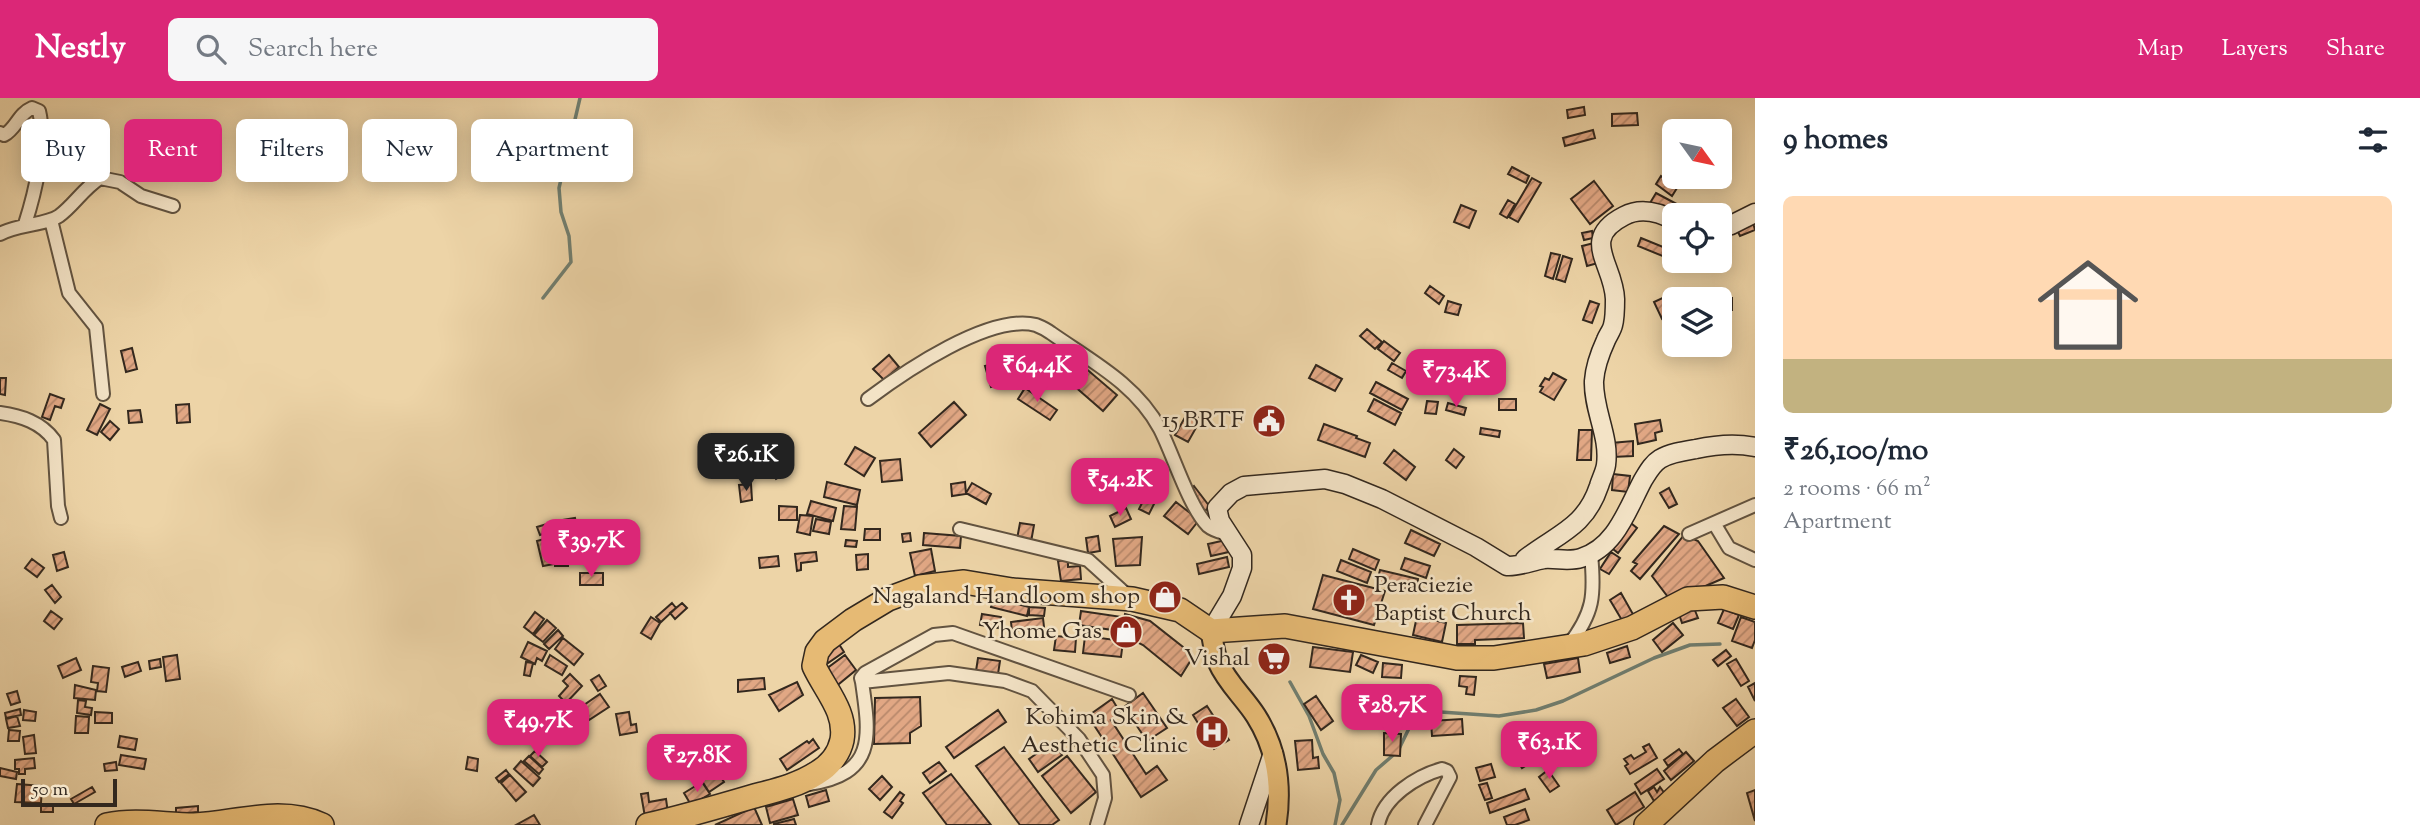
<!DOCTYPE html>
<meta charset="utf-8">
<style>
body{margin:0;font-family:"Sorts Mill Goudy",serif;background:#f6f6f7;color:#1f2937;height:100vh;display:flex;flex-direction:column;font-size:26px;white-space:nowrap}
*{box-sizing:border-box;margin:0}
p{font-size:23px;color:#747a83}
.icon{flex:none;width:38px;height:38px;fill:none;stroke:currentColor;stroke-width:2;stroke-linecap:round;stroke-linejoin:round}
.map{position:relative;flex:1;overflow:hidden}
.details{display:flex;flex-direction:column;background:#fff;width:665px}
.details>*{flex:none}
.guide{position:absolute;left:21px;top:21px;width:665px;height:63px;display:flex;gap:14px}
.needle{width:46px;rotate:123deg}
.tools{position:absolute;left:1662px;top:21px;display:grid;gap:14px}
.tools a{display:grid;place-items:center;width:70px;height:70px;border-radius:10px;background:#fff;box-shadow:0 4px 18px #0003;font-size:35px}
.scale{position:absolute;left:21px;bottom:18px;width:96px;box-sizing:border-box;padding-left:7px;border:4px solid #33281e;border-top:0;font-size:19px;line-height:24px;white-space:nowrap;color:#33281e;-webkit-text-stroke:5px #f3e3c6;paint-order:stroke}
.price{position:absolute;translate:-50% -60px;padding:0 16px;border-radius:14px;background:#db2777;color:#fff;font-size:23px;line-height:46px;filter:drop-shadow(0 2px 4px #0008)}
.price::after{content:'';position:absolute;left:50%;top:42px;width:21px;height:16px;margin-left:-10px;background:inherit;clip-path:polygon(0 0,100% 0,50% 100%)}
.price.on{background:#222;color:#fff}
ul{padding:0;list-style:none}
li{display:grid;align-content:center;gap:14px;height:371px;padding:0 28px}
li span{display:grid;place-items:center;height:217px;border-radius:10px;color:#555}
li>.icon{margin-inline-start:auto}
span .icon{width:126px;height:126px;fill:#fffc;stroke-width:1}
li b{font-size:30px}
h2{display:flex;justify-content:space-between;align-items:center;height:84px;padding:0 28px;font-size:30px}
.pill{padding:0 24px;border-radius:10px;background:#fff;box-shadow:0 4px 18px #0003;font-size:24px;line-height:63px}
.pill.on{background:#db2777;color:#fff}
header{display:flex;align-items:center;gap:42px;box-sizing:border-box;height:98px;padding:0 35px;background:#db2777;color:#fff}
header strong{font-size:33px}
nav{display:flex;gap:38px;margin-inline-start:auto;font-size:24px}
.search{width:490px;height:63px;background:#f6f6f7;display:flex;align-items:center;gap:18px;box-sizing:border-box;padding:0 24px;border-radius:10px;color:#747a83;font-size:26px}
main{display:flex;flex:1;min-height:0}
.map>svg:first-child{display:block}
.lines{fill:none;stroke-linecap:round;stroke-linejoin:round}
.stream{stroke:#717e6f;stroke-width:3.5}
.building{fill:url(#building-hatch);stroke:#33281e;stroke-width:2}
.street-casing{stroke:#625340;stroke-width:16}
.secondary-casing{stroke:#33281e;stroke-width:21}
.primary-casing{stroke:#33281e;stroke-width:23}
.highway-casing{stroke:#33281e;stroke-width:26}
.street{stroke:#f3e3c6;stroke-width:12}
.secondary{stroke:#f3e3c6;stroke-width:18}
.primary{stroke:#e6ba74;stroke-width:19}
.highway{stroke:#e6ba74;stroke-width:23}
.labels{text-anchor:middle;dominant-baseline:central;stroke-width:5;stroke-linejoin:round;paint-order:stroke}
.poi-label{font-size:24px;fill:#33281e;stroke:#f3e3c6;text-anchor:end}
</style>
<header>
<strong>Nestly</strong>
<div class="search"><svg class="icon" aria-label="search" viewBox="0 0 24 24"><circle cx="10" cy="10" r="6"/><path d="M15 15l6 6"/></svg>Search here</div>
<nav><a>Map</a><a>Layers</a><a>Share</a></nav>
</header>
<main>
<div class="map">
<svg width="1755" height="727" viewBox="0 0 1755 727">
<defs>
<pattern id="building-hatch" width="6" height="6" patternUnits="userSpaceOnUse" patternTransform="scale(1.75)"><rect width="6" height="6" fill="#e1a784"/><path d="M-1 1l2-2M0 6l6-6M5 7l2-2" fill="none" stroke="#b7886b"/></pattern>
</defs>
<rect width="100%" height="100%" fill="#edd4a7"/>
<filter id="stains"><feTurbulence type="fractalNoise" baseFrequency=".00286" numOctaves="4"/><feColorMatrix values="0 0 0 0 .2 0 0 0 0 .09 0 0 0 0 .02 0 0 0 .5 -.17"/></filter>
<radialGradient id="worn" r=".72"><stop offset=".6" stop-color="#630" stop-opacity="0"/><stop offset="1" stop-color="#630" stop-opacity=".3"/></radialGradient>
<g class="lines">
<path class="stream" d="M543,200L571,164L569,138L561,114L559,90L580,0
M1290,584L1309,618L1323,656L1334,675L1340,702L1335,727
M1342,727L1376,672L1398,653L1414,620L1426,613L1499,618L1536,612L1563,603L1654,560L1690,547L1720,546"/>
</g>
<path class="building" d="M1584,9L1585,17L1568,20L1567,12Z
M1637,15L1638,27L1612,28V16Z
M1593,32L1595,40L1565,48L1563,40Z
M1512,69L1529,78L1526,85L1508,76Z
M1661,78L1677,90L1672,98L1656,86Z
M1532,80L1541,85L1518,124L1509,119Z
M1721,80L1722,87L1715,88L1714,82Z
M1594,83L1613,108L1590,126L1571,101Z
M1656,95L1686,111L1683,117H1675L1650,105Z
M1508,102L1515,106L1507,120L1500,116Z
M1461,107L1476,113L1469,130L1454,124Z
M1752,121L1755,132L1740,138L1735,128Z
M1592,133L1593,140L1584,142L1582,135Z
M1641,140L1673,153L1670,161L1638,148Z
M1594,145L1598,165L1587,168L1582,148Z
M1551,155L1560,157L1553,181L1545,178Z
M1563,158L1572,161L1565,184L1556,181Z
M1430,188L1444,198L1439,206L1425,195Z
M1671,196L1675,205V233L1668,218L1662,221L1654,204Z
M1711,200H1732V212H1720V201Z
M1448,203L1461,207L1458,217L1445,214Z
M1590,203L1599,206L1592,225L1583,222Z
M1367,231L1382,244L1375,251L1360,238Z
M1384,243L1400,255L1394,263L1378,251Z
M132,250L137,271L126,274L121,253Z
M1063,251L1117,297L1103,313L1050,267Z
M889,257L899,269L884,282L873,271Z
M1017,260L1022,280L991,289L985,268Z
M1392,265L1406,273L1402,280L1388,272Z
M1316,267L1342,281L1335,293L1309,280Z
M1553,275L1566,282L1554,302L1540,294L1543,289L1540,288L1545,280L1549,282Z
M0,280H6L5,297L0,296Z
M1376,284L1408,301L1402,312L1370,295Z
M1025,290L1057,312L1050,322L1018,301Z
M50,296L64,301L61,310L55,308L50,322L42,319Z
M1374,301L1401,315L1395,327L1368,313Z
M1499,301H1516V312H1499Z
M1427,303L1438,304L1436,316L1425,315Z
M954,304L966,317L931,349L919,335Z
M1448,305L1466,310L1464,317L1446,312Z
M100,306L110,311L97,337L87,332Z
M189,306L190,324L177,325L176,307Z
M140,312L142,324L129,325L128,313Z
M1188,314L1201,321L1188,344L1175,337Z
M1660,322L1662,333L1655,335L1656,342L1638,346L1635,326Z
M110,323L119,331L110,342L101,334Z
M1324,326L1357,338L1356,340L1370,345L1365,359L1318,342Z
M1481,330L1500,333L1499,339L1480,336Z
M1579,332H1592L1591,362H1577Z
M1633,343V358L1612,359L1611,345Z
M855,349L875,360L864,378L845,366Z
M1454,351L1464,359L1456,370L1446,362Z
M1394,352L1415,369L1406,382L1384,365Z
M778,361L787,374L776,381L767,369Z
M900,361L902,382L882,384L880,363Z
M1157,375L1167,380L1149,416L1139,411Z
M1613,376L1630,378L1628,394L1612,392Z
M827,384L860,392L857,407L824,399Z
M965,384L966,396L952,398L951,386Z
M972,385L991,396L986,406L966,395Z
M751,386L752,402L741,404L739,387Z
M1194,388L1210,409L1202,415L1186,395Z
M1669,390L1677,406L1669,410L1660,395Z
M811,403L836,410L833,423L807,416Z
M1176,404L1199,422L1188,436L1164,418Z
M779,408L797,409V422H779Z
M844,408L857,409L855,432L841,431Z
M1126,410L1131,421L1115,429L1110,418Z
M800,417L813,418L810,437L797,434Z
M575,420L576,426L563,427L562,422Z
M816,421L831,424L829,436L813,433Z
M1627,422L1637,430L1618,455L1608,447Z
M557,423L559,431L540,437L537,429Z
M1020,425L1034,427L1031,444L1017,441Z
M608,426L610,435L588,441L585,432Z
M1664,428L1679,436L1640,481L1631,473L1637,466L1633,464Z
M865,431H880V442H864Z
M1411,432L1440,446L1434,458L1405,445Z
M569,435L571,444L554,447L552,438Z
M910,435L911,443L903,444L902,436Z
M924,435L961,438L960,450L923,447Z
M1684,437L1698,443L1724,480L1671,503L1652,478Z
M1098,438L1100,453L1088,455L1086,440Z
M1142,439L1140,467L1116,468L1113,441Z
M548,440L554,466L543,468L537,443Z
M846,442L857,443L856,449L845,448Z
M1226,442L1229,454L1211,458L1208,446Z
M931,451L935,473L915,478L910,455Z
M1353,451L1379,462L1375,472L1349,461Z
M64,454L68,469L57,473L53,457Z
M816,454L817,463L801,465V472L797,473L795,456Z
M1611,454L1620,460L1609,476L1600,471Z
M868,456V471L857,472L856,457Z
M778,458L779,468L760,470L759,460Z
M1227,459L1229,469L1199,476L1197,466Z
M1405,460L1430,468L1426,480L1401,471Z
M32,461L44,470L37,479L25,470Z
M555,462H568V468H555Z
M1068,462V469L1080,468L1081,481L1061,483L1058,463Z
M1341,462L1371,474L1367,485L1337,473Z
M1380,472L1418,481L1416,493L1377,484Z
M580,475H603V487H580Z
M1323,477L1385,493L1374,527L1313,511Z
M52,487L61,499L55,505L45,492Z
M1160,490L1174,493L1169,517L1155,514Z
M1621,495L1634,518L1623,524L1610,502Z
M993,500L1029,509L1027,518L991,509Z
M672,505L676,510L661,524L656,519Z
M682,505L687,510L675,521L670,515Z
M1029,509L1045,510L1044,518L1029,517Z
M1694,510L1698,520L1682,525L1679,516Z
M1724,511L1739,517L1733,531L1718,525Z
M51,513L62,521L54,531L44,523Z
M1081,513L1122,519L1119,533L1079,527Z
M535,514L544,521L533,536L524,529Z
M982,516L1001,519L999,530L980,527Z
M1125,516L1150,523L1183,549L1191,562L1181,578L1143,547L1121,536Z
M1417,518L1446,525L1442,544L1413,537Z
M651,519L660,525L651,541L641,535Z
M1741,519L1755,524V542L1752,550L1732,543Z
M1043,520L1044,529L1012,533L1011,524Z
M547,522L556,530L543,544L534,537Z
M1523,525L1524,540L1475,542V546H1457V527Z
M1673,525L1683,537L1662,554L1653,542Z
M558,532L563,538L549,551L544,546Z
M1056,538L1076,540L1075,554L1054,552Z
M1085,538L1123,543L1121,559L1083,555Z
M563,540L583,556L574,567L555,551Z
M837,543L844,554L828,565L821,554Z
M528,544L547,553L542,563L537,560L535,566L521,559Z
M1627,548L1630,559L1610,565L1607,555Z
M1313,549L1353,554L1350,574L1310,569Z
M1726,552L1731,558L1718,568L1713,562Z
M177,557L180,581L166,583L163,559Z
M550,557L567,568L562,577L545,567Z
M845,557L856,572L834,590L822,574Z
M1361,557L1378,564L1373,575L1356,567Z
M76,560L81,572L63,580L58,568Z
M978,560L1000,563L998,576L976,573Z
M1578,560L1580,574L1547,580L1544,566Z
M160,561L161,569L150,571L149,563Z
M1736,561L1749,583L1741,588L1727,566Z
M138,564L141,573L125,579L122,569Z
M526,564L533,565L530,578L524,577Z
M1383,565L1402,567L1401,580L1382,579Z
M93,568L109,570L106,594L97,593L98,585L91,584Z
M570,576L582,588L566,605L559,598L568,588L563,583Z
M599,577L606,588L598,593L591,582Z
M1460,578L1476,579L1474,597L1466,596L1467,589L1459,588Z
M764,580L765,591L738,594V582Z
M797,584L803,597L779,613L769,597Z
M1755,585V603L1748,589Z
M75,587L96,592L95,602L74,600Z
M17,593L20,604L11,607L7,596Z
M1143,595L1167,630L1147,643L1124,609Z
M600,596L609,609L589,622L581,609Z
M1316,598L1333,623L1321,632L1304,606Z
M920,599L921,628L910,635V645L874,646L875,600Z
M1112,601L1121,616L1111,622L1146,676L1157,668L1167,682L1141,699L1088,618Z
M1736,601L1749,619L1737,628L1723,610Z
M78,602L86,603L85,609L92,610L91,617L77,615Z
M1390,605H1403L1404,628L1391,629Z
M1207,608L1229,642L1214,651L1193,617Z
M20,611L21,617L6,620L5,615Z
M24,612L36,614L35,623L23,622Z
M998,612L1006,624L954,660L946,649Z
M95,614L112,615V625H95Z
M629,614L631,627L636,626L637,634L620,637L616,616Z
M17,618L20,628L8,630L6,621Z
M76,618L89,619L88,635H75Z
M1462,621L1463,636L1432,638L1431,623Z
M542,628L546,636L538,641L534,632Z
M1526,631L1534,646L1517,654L1509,639Z
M9,632L20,633L19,643H8Z
M1384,635L1401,636L1400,658L1384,657Z
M34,637L36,655L25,656L23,639Z
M120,638L137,641L135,652L118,649Z
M813,641L819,650L787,672L780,661L807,643L809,645Z
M1312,642L1313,660L1318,659L1319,670L1298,672L1295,643Z
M1053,644L1062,657L1038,674L1029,661Z
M1649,646L1657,660L1630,676L1625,668L1628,666L1624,661L1631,657L1634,661L1646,654L1643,649Z
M1535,648L1541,658L1522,670L1516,660Z
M1004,649L1059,722L1052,727H1020L976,668Z
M1679,651L1683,656L1668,668L1664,662Z
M535,653L547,664L542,669L530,658Z
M1686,654L1694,663L1671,682L1664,673Z
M121,657L146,661L144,671L119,667Z
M529,658L543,671L539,676L524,663Z
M1067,658L1096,694L1071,715L1042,678Z
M468,659L478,661L477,673L466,671Z
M34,660L35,670L25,671V676H19V671H15V662Z
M521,663L540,680L533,688L514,671Z
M116,664L117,672L105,673L104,666Z
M939,664L946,673L930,685L923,675Z
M1491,666L1495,679L1480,683L1476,670Z
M0,670L17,674L16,681L0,678Z
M715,670L724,684L709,694L700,680Z
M1657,671L1664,681L1641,696L1635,686Z
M506,672L509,676L499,684L496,680Z
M1548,672L1559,688L1550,694L1539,679Z
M951,676L991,727H947L923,695Z
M510,677L526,694L516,703L501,685Z
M882,678L892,689L880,702L869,691Z
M702,684L710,696L691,707L684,695Z
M1487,685L1492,700L1485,702L1479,687Z
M17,686L42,688L41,705L15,704Z
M92,689L95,694L74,706L71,701Z
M1654,689L1657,694L1660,689L1665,696L1654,703L1648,693Z
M1525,691L1529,701L1490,715L1487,705Z
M826,692L829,703L809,709L806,698Z
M1755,692V723L1747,695Z
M900,694L904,697L900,703L903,705L892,720L884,714Z
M1635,694L1644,709L1616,727L1607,712Z
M648,695L649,704L666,701L668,715L645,719L641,696Z
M793,701L798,717L770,725L766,709Z
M41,706H53V714H41Z
M198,708V714L176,716V710Z
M754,709L762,727H715Z
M1525,711L1529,722L1515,727H1507L1504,719Z
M534,717L540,727H516Z
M794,721L796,727H774V726Z"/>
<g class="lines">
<defs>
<path id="street" d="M0,35L4,37C16,31 18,16 32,10L39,13C47,46 35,95 25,126
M51,122L69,195L96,229L103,296
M0,136C18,126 46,127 59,118C74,107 83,91 100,80L120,84L141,98L173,108
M868,301C904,274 990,215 1036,227C1041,229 1047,232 1051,235C1091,263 1136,286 1160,331C1173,356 1189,409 1208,428C1214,433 1221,434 1228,436
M0,315C21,318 41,324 54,342L58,408L61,420
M1714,425L1729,450L1755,462
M960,431L1088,462L1130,500
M1689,436L1755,407
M1568,548C1594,515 1595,497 1591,456
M862,584L861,580L865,575L934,537L953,535L1129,597
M809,686C876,676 870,639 862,584L949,575L1005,583L1032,593L1079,641L1103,677L1105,700L1097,727
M1378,727C1383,699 1417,678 1442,671L1447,673L1450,679L1425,727"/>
<path id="secondary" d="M1720,130L1731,127L1755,115
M1525,461C1557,436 1585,430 1599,388C1601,381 1605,374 1606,367C1610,338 1593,312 1594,283C1595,268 1600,255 1606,242C1608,237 1612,232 1613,227C1615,220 1615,209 1615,201C1614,166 1579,141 1624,118C1641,109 1659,114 1675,123
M1211,533L1232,498L1242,470V457L1220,423L1217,410L1231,395L1244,388L1325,381L1345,386L1382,401L1476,449L1507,468C1518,469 1532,463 1544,461C1556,460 1569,464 1581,460C1616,449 1627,412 1643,382C1648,374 1652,366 1660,361C1670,355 1684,353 1696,351C1714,347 1737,345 1755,349
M1249,727L1273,655"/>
<path id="primary" d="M1211,533C1213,543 1214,555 1218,564C1227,585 1244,599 1256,618C1277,651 1282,688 1276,727"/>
<path id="highway" d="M107,727C135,721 166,727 194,727C237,725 281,708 322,727
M648,727C683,719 717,709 751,699C773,693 797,688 817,675C829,668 839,656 842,642C847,614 825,592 814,568L817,554L825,543L853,522L888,501L920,489L964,484L1012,492L1132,501L1180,512L1211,533L1285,528L1457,560H1494L1584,546L1632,530L1688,501L1723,499L1755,509
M1646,727L1715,663L1755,633"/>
</defs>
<use href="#street" class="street-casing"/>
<use href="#secondary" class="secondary-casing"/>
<use href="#primary" class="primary-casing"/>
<use href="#highway" class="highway-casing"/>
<use href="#street" class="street"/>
<use href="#secondary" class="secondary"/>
<use href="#primary" class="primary"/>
<use href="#highway" class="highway"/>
</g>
<defs>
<symbol id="civic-disc" viewBox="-11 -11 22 22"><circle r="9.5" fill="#8f2418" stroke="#f3e3c6"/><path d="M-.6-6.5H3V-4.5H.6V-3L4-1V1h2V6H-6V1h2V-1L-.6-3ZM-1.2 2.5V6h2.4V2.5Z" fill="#fff"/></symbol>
<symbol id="shop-disc" viewBox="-11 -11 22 22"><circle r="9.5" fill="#8f2418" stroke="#f3e3c6"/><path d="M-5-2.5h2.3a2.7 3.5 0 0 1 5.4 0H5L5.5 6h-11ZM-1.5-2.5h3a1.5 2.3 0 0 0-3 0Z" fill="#fff"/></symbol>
<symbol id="church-disc" viewBox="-11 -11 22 22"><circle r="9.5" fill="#8f2418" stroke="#f3e3c6"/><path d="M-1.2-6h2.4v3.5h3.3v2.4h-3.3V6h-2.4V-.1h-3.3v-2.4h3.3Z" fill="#fff"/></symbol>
<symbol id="supermarket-disc" viewBox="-11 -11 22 22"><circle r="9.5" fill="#8f2418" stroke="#f3e3c6"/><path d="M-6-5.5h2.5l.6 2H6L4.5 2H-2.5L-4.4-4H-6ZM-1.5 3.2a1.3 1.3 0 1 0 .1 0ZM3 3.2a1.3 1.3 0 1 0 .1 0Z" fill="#fff"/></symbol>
<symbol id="hospital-disc" viewBox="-11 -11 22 22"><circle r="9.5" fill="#8f2418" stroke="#f3e3c6"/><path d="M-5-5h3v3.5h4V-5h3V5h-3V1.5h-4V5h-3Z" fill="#fff"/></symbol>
</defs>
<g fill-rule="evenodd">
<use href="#civic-disc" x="1250" y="304" width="38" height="38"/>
<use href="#shop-disc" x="1146" y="480" width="38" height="38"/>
<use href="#church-disc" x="1330" y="483" width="38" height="38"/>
<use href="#shop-disc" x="1107" y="515" width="38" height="38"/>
<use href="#supermarket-disc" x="1255" y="542" width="38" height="38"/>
<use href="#hospital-disc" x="1193" y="615" width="38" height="38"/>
</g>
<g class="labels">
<g class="poi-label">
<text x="1244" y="323">15 BRTF</text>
<text x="1374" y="488" text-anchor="start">Peraciezie<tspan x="1374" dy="28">Baptist Church</tspan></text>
<text x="1140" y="499">Nagaland Handloom shop</text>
<text x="1102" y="534">Yhome Gas</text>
<text x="1250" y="561">Vishal</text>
<text x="1188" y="620">Kohima Skin &amp;<tspan x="1188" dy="28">Aesthetic Clinic</tspan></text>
</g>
</g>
<rect width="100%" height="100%" filter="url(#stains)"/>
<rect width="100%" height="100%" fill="url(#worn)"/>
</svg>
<div class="tools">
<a><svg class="needle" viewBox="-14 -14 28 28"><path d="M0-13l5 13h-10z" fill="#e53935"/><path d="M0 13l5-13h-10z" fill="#747a83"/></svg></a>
<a><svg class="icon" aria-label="locate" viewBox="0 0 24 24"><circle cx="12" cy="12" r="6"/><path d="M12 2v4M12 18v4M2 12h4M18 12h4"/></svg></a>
<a><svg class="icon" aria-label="layers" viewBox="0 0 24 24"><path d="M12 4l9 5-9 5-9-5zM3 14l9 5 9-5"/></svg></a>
</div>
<div class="scale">50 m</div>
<b class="price" style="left:1037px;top:306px">₹64.4K</b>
<b class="price" style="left:1456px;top:311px">₹73.4K</b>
<b class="price on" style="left:746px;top:395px">₹26.1K</b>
<b class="price" style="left:1120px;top:420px">₹54.2K</b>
<b class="price" style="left:591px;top:481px">₹39.7K</b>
<b class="price" style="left:1392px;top:646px">₹28.7K</b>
<b class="price" style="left:538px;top:661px">₹49.7K</b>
<b class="price" style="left:1549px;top:683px">₹63.1K</b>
<b class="price" style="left:697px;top:696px">₹27.8K</b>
<div class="guide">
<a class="pill">Buy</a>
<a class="pill on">Rent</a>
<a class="pill">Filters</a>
<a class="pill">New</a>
<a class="pill">Apartment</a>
</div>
</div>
<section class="details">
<h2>9 homes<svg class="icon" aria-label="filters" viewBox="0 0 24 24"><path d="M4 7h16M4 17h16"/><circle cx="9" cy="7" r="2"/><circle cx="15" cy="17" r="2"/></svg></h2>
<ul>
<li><span style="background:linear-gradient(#ffd9b3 75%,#c2b280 0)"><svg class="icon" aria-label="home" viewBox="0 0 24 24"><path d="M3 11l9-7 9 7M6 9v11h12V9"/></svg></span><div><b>₹26,100/mo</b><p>2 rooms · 66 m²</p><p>Apartment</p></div></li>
</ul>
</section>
</main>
